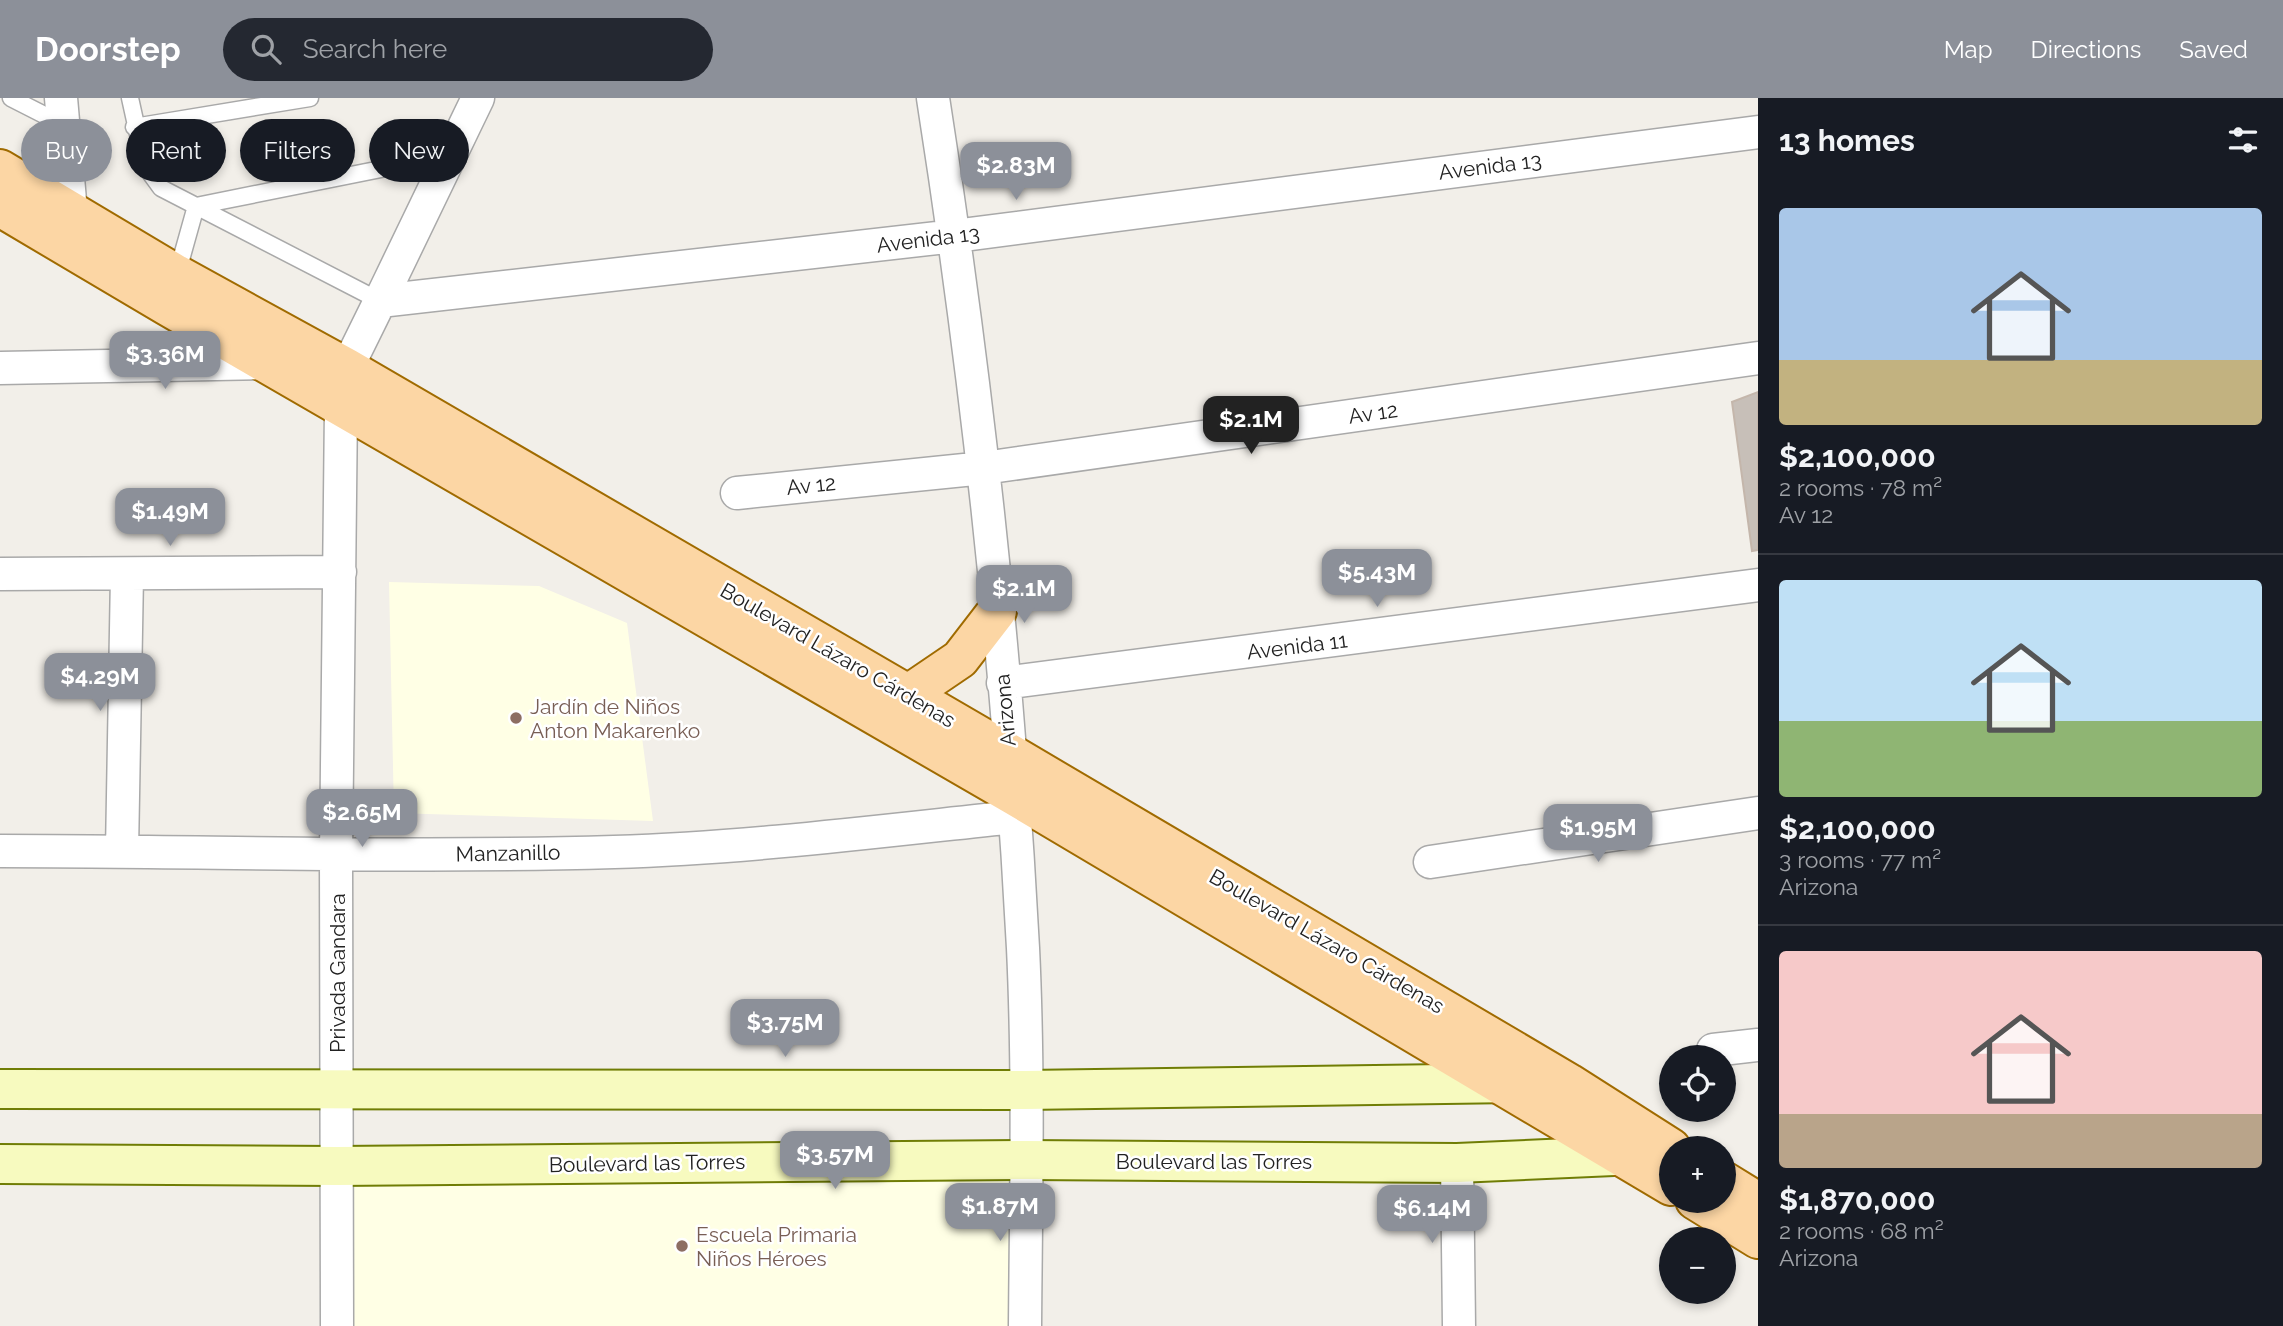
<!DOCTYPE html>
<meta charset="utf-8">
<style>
body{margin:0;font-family:Raleway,sans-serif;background:#242831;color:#f1f3f6;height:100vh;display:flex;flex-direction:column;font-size:26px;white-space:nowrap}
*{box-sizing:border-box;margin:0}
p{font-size:23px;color:#9ea1a6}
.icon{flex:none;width:38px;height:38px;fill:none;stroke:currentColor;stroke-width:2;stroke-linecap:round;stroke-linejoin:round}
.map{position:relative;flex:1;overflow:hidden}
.details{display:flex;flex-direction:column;background:#171b24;width:525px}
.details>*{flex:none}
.banner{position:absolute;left:21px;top:21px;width:665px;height:63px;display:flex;gap:14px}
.tools{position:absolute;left:1659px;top:947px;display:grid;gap:14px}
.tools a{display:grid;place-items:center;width:77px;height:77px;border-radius:50%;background:#171b24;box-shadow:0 4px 10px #0003;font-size:35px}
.price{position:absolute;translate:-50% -60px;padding:0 16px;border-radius:14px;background:#8c9099;color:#fff;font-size:23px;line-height:46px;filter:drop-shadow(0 2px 4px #0008)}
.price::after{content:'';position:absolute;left:50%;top:42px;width:21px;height:16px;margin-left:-10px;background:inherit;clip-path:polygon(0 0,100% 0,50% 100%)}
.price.current{background:#222;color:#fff}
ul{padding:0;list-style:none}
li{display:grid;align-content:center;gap:14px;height:371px;padding:0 21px}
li+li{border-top:2px solid #363941}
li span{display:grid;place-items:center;height:217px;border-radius:7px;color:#555}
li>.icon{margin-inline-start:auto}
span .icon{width:126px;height:126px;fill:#fffc;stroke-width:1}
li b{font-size:30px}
h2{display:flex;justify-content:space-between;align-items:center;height:84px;padding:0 21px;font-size:30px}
.pill{padding:0 24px;border-radius:32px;background:#171b24;box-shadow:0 4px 10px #0003;font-size:24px;line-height:63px}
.pill.current{background:#8c9099;color:#fff}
header{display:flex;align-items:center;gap:42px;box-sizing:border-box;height:98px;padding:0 35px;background:#8c9099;color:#fff}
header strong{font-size:33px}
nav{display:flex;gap:38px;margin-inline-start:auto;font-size:24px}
.search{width:490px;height:63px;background:#242831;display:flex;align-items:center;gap:18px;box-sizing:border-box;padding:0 24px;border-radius:38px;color:#9ea1a6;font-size:26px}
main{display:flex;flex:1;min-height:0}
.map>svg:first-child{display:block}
.education{fill:#ffffe5}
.building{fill:#c7bfb8;stroke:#c4b6ab;stroke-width:2}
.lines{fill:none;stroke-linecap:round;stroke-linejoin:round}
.lane-casing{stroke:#a9a9a9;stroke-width:19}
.street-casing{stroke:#a9a9a9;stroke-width:35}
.secondary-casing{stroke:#707d05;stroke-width:42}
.primary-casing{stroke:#a06b00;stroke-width:42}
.lane{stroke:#fff;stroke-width:16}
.street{stroke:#fff;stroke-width:32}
.secondary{stroke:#f7fabf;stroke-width:38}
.primary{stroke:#fcd6a4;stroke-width:38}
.education-dot{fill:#8d6e63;stroke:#fff;stroke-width:2.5}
.labels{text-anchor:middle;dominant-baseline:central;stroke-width:5;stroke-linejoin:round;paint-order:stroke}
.street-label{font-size:21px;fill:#222;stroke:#fff}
.education-label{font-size:21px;fill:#785e54;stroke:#fff;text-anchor:start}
</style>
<header>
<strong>Doorstep</strong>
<div class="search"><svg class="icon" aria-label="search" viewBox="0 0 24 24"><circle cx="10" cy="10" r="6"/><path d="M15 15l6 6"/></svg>Search here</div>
<nav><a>Map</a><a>Directions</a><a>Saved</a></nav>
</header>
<main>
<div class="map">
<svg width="1758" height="1228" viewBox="0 0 1758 1228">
<rect width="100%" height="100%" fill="#f2efe9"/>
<path class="education" d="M389,484L539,488L627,525L653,723L394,715Z
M1027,1062L1026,1228H338L337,1069Z"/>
<path class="building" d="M1758,294V452L1752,453L1732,304Z"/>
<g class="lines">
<defs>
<path id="lane" d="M11,0L64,27
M130,0L145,68L161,90L380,203
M134,29L310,0
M177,176L196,108L451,57"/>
<path id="street" d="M61,0L71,114L64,130
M933,0C977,281 1008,565 1023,850C1029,976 1026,1102 1025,1228
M380,203L478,0
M0,270L268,265L270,262
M737,395L984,370L1758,260
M0,476L340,474
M1003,585L1758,487
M0,753C205,753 409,760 614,754C747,750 881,733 1014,719
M122,753L127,477
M1430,764L1758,715
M1713,952L1758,947
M1457,1065L1459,1228
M337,1228L336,757L341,309L347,270L380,203L955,138L1758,34"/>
<path id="secondary" d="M0,991L1025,992L1515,985
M0,1066L337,1068L1027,1062L1457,1065L1636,1057"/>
<path id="primary" d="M0,71L176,176L347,270L1009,655L1569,985L1671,1050
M0,109L167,208L1013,697L1671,1088
M907,597L960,561L997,513
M1724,1083L1758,1104
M1695,1102L1758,1141"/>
</defs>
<use href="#lane" class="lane-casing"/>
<use href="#street" class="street-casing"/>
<use href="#secondary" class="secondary-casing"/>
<use href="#primary" class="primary-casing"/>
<use href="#lane" class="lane"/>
<use href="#street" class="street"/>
<use href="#secondary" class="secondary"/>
<use href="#primary" class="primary"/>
</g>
<g class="education-dot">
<circle cx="516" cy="620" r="7"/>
<circle cx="682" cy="1148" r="7"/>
</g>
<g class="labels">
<g class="street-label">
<text transform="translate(1490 68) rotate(-7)">Avenida 13</text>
<text transform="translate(928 141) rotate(-7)">Avenida 13</text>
<text transform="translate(1373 315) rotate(-8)">Av 12</text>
<text transform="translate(811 387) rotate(-6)">Av 12</text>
<text transform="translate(1297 548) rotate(-7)">Avenida 11</text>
<text transform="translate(838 557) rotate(30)">Boulevard Lázaro Cárdenas</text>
<text transform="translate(1005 612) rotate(-95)">Arizona</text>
<text transform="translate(508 755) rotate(-1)">Manzanillo</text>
<text transform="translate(1327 843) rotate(30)">Boulevard Lázaro Cárdenas</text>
<text transform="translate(337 875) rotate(-90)">Privada Gandara</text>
<text x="1214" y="1063">Boulevard las Torres</text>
<text transform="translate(647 1065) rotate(-1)">Boulevard las Torres</text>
</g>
<g class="education-label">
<text x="530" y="608">Jardín de Niños<tspan x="530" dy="24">Anton Makarenko</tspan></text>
<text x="696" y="1136">Escuela Primaria<tspan x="696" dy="24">Niños Héroes</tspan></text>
</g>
</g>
</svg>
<div class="tools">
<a><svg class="icon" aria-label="locate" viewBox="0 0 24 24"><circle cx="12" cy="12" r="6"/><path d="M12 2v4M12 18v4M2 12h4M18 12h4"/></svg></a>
<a>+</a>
<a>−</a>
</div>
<b class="price" style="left:1016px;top:104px">$2.83M</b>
<b class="price" style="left:165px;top:293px">$3.36M</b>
<b class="price current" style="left:1251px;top:358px">$2.1M</b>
<b class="price" style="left:170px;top:450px">$1.49M</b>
<b class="price" style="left:1377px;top:511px">$5.43M</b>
<b class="price" style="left:1024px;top:527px">$2.1M</b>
<b class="price" style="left:100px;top:615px">$4.29M</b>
<b class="price" style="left:362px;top:751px">$2.65M</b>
<b class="price" style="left:1598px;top:766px">$1.95M</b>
<b class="price" style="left:785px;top:961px">$3.75M</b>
<b class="price" style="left:835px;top:1093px">$3.57M</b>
<b class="price" style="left:1000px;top:1145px">$1.87M</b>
<b class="price" style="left:1432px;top:1147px">$6.14M</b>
<div class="banner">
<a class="pill current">Buy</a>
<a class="pill">Rent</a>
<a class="pill">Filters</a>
<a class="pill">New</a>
</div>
</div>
<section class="details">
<h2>13 homes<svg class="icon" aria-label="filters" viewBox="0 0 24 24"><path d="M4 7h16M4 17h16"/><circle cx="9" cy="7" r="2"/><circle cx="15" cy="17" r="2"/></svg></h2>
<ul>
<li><span style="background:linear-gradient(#a9c7e8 70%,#c2b280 0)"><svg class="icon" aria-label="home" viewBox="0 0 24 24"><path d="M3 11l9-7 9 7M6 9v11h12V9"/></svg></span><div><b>$2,100,000</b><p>2 rooms · 78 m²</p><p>Av 12</p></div></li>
<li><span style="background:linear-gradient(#bfe0f5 65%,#8fb573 0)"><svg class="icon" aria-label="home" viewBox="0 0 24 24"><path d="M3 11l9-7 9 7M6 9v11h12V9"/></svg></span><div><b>$2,100,000</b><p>3 rooms · 77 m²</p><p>Arizona</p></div></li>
<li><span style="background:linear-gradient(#f6c9c9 75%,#b9a48a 0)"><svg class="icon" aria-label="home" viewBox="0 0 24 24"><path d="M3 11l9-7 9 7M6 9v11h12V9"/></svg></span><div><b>$1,870,000</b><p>2 rooms · 68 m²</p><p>Arizona</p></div></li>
</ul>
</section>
</main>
